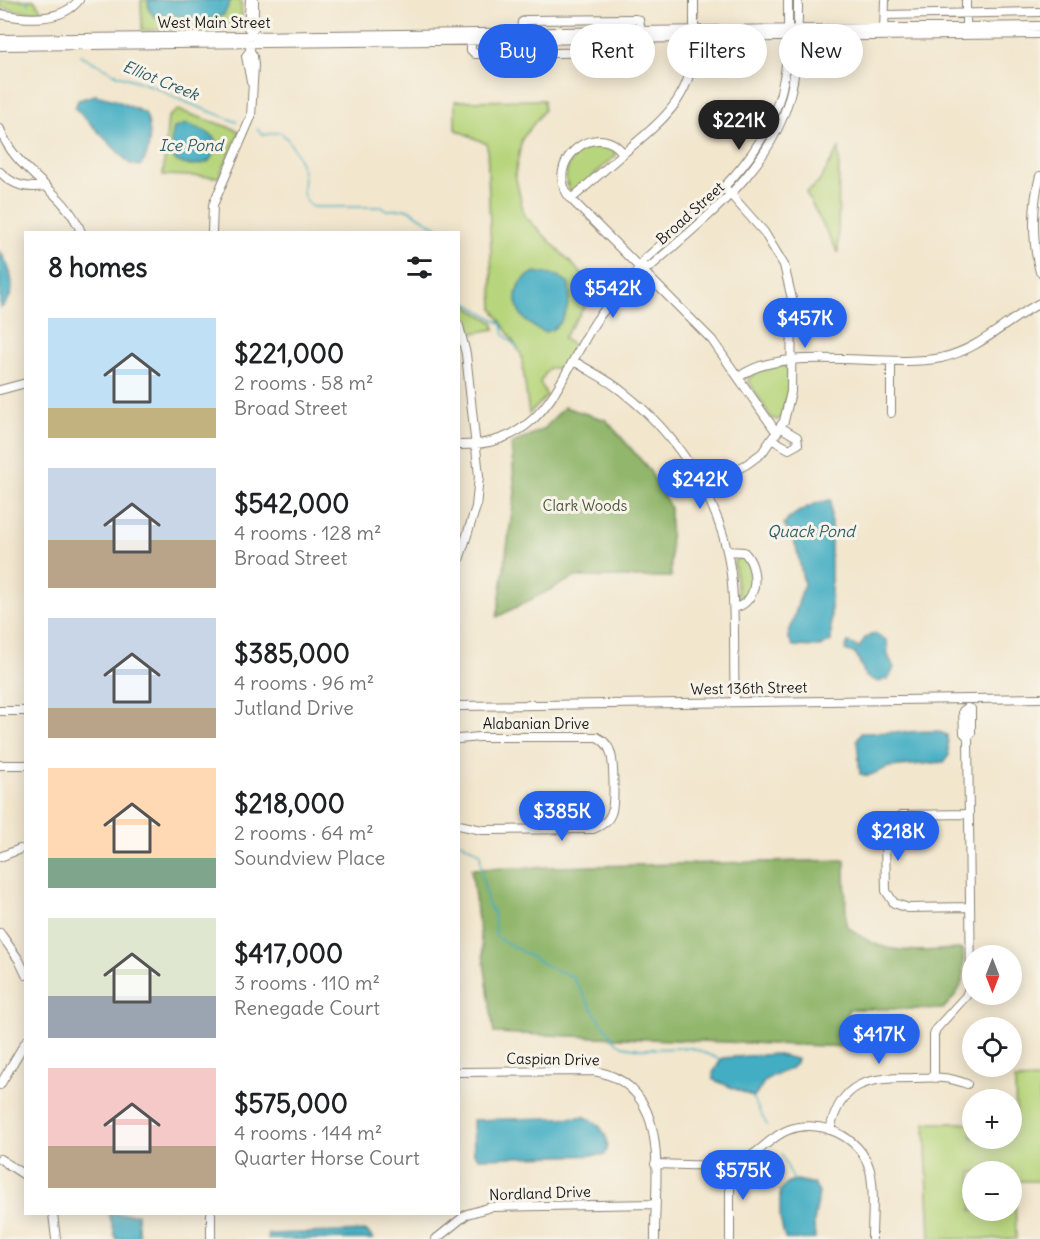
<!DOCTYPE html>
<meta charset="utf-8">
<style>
body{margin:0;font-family:Delius,sans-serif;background:#f2f2f2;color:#202124;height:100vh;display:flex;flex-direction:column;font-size:22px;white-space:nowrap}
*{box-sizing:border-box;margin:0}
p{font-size:20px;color:#757577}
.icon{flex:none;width:33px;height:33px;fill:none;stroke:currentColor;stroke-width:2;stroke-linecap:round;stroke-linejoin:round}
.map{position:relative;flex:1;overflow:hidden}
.drawer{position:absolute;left:24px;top:231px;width:436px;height:984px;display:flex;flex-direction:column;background:#fff;border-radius:0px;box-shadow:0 3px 15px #0003}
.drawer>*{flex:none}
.top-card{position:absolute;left:478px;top:24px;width:471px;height:54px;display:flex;gap:12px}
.needle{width:39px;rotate:180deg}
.controls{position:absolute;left:962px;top:945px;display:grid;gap:12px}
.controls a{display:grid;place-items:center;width:60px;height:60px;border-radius:50%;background:#fff;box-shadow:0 3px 15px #0003;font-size:30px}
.price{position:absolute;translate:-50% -51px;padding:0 14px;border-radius:21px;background:#2563eb;color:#fff;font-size:20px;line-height:39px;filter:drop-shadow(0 2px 3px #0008)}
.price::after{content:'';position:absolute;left:50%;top:36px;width:18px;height:14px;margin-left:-9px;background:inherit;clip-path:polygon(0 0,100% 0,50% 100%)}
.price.current{background:#222;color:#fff}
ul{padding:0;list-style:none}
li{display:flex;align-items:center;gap:18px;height:150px;padding:0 24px}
li span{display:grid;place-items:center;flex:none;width:168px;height:120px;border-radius:0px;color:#555}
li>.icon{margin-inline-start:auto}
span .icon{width:72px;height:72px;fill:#fffc;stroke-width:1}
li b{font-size:26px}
h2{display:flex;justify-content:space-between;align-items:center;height:72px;padding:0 24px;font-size:26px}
.tag{padding:0 21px;border-radius:27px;background:#fff;box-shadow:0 3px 15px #0003;font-size:21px;line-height:54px}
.tag.current{background:#2563eb;color:#fff}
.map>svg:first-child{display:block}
.green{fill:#b7d57c;stroke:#6a784c;stroke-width:1.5;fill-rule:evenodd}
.forest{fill:#91b66c;stroke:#566944;stroke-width:1.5}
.water{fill:#43adc3;stroke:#306470;stroke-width:1.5}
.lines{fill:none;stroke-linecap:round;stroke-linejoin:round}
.stream{stroke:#43adc3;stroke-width:1.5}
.minor-casing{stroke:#878174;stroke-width:10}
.minor{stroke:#fff;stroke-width:8}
.labels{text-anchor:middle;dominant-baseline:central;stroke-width:6;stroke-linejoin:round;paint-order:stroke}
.street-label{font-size:15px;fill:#1c1c1c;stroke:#f7f3e8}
.park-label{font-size:15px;fill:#4a5439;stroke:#f7f3e8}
.water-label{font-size:16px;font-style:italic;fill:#2e5d67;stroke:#f7f3e8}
</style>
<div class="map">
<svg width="1040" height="1239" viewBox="0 0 1040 1239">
<rect width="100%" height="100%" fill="#f7f3e8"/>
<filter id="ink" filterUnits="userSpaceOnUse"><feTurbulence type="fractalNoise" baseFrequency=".0167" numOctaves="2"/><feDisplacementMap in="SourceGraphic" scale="12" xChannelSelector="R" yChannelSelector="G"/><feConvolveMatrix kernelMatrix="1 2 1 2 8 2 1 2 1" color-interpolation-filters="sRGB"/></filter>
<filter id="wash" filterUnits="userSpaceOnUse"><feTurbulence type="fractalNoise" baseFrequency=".008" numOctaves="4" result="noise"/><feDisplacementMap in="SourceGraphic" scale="24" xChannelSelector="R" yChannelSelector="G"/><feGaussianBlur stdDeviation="1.35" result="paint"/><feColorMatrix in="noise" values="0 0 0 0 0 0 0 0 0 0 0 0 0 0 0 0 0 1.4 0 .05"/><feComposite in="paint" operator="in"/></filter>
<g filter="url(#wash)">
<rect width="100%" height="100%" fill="#f2e6cd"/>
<path class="green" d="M0,0H34L42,11L25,12L0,7Z
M141,0H241L242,20L234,28L142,30Z
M544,100V110L522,139L515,174L524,215L591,283L593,295L563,338L575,346L563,368H549L540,382L547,396L529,414L521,354L493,309L487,144L455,129V101Z
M178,110L240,131L219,177L163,175L168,117Z
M595,145L612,148L616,155L575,192L570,191C559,171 574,148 595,145Z
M839,148L838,253L806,193L819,182Z
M459,297L471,309L493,322L495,329L469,334L459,313Z
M783,365L788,368L789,388L781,418L777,420L771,418L748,380C754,369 771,367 783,365Z
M740,555L744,556L749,566L752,592L739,604L734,562Z
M1040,1079V1181H1015L1016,1239H930L925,1123H972V1138H1011V1122H1016L1015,1080ZM972,1172H1011V1210H972Z"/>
<path class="forest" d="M564,407L606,420L648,468L670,507L671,577H575L497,617L515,492L511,444L544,429Z
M845,860L846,925C884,959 916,950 963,949C964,980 966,986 943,1009H848L849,1047L494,1033L471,869Z"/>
<path class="water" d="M148,0H231L224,15L197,21L171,14L155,17L149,10Z
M95,95L115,100L145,113C152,127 151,155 140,166L130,164L75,108L78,100Z
M186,124C206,131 229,137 208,162C198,166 183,167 174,159L171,141L174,128Z
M0,252C11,267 20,295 0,308Z
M535,272L559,276L569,284C572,302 564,328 545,332C515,323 503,287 535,272Z
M831,500V641L820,647L793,646L788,637L804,584L796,546L784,524C794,512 815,502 831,500Z
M875,633L887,641L888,655L894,668L889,678L879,682L866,677L856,654L845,650L848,642L859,648L865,638Z
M937,731L947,735L949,755L944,762L889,767L868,776L860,774L857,740L861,733Z
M774,1054L797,1059C795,1073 776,1071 766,1080C761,1085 759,1092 754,1097L714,1080L713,1073L722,1058Z
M585,1117C600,1122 613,1140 605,1155L479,1158L474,1154L473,1120Z
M797,1180L814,1184L819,1193L814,1223L815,1239H785L780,1218V1191L788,1182Z
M109,1214H137L139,1239H116Z
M367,1231L373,1239H268V1234Z"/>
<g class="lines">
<path class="stream" d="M26,0L29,4
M80,55L118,75L161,89L173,97L237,122
M257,129L264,135L280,132C291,140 301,160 303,173C306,187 297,196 313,207H382L386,210L408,209L444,232
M459,291L467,303L502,324L504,335L519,349
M460,842L480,853L482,875L488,904L494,914L496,937L553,969L572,976L594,1012L616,1042L622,1046L641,1049L692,1048L719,1059
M752,1097L767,1125
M782,1155L794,1181"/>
</g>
</g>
<g filter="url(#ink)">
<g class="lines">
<defs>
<path id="minor" d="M250,0L248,28L251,30
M694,0V30
M0,14C25,19 61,23 79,0
M885,15L1040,12
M966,27V0
M884,31L885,0
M0,39L1040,26
M471,41V50L475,54L627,52L633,49L641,31L639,20L635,19L526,20L522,22L521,32
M0,46L1040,34
M251,82L246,56L250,51L251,30L254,28V0
M0,129C15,172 65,190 81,232
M623,153C596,117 541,164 571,199C589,184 606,168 624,153C664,119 695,96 694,38
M0,172C14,186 27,189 45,186
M1040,176C1032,204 1032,244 1040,272
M571,199L712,340L777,433
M212,232L213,205L251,117L254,65L253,56L250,51
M640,269L650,267C707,216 773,169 791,91C798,61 798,31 798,0
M459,326L466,354L479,476L476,507L459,560
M574,361C591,372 609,380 624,393C679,436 723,504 731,574C736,616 733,659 735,702
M739,377C782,343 886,369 941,358C981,349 1005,321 1040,303
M0,390L26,383
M891,413V361
M773,440L789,449L798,444L797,437L780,427
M459,445C546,446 558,379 596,321C610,300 634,282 644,260C701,208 771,159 784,78C789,52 788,26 788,0
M704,488L747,464L762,453L784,421L791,392L792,299L784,265L764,232L724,187
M727,551L744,552C759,567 760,602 734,608
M459,706L1040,698
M967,708L971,709V733L968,737L964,733L963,711Z
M0,711H26
M459,739L479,737H597C603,740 608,745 610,751C614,760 615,804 611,814C608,822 601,826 593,829L482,830L459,825
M0,765H26
M969,814L902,815L888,826L885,838L886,891L894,903L908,908L970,907
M0,857L20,849
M0,933L19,960L26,975
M459,1072L594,1071C674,1085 654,1180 655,1239
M934,1078V1035L936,1029L966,996L971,983L968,737
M0,1085L26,1041
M830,1130C841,1081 868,1078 912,1078C932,1077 948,1076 967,1084
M0,1159L26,1176
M730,1163V1239
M655,1164C681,1164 713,1168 738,1162C757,1157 769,1137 788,1130C820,1118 860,1136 870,1170C875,1191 872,1217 872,1239
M53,1214L56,1239
M211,1214V1239
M436,1239L467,1214L491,1207L654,1204"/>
</defs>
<use href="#minor" class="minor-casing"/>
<use href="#minor" class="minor"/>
</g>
</g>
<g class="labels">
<g class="street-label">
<text x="214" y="22">West Main Street</text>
<text transform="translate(690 213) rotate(-42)">Broad Street</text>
<text transform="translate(749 688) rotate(-1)">West 136th Street</text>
<text x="536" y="723">Alabanian Drive</text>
<text transform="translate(553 1059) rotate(1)">Caspian Drive</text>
<text transform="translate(540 1193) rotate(-2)">Nordland Drive</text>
</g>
<g class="park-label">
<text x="585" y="505">Clark Woods</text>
</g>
<g class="water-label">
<text transform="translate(161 80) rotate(22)">Elliot Creek</text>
<text x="191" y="145">Ice Pond</text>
<text x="811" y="531">Quack Pond</text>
</g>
</g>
</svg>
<div class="controls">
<a><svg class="needle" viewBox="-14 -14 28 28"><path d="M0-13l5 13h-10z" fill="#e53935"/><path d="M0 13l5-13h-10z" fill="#757577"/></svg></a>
<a><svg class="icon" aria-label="locate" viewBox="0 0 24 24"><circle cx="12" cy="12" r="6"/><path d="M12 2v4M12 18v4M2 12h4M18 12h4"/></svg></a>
<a>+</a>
<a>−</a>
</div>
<b class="price current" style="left:739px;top:151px">$221K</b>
<b class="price" style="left:613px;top:319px">$542K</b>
<b class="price" style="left:805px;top:349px">$457K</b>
<b class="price" style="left:700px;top:510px">$242K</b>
<b class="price" style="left:562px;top:842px">$385K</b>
<b class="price" style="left:898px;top:862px">$218K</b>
<b class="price" style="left:879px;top:1065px">$417K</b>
<b class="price" style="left:743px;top:1201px">$575K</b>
<div class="top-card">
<a class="tag current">Buy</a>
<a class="tag">Rent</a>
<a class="tag">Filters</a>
<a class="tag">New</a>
</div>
<section class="drawer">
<h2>8 homes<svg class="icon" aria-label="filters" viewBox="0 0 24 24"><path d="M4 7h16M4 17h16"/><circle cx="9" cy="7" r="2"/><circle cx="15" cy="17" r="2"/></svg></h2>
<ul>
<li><span style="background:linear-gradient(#bfe0f5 75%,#c2b280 0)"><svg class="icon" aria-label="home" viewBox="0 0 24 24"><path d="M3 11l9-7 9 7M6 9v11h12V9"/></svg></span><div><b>$221,000</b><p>2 rooms · 58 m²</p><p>Broad Street</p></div></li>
<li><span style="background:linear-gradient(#c9d6e8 60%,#b9a48a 0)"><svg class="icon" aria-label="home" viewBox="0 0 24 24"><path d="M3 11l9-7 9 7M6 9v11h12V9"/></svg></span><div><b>$542,000</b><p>4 rooms · 128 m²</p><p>Broad Street</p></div></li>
<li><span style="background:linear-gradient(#c9d6e8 75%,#b9a48a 0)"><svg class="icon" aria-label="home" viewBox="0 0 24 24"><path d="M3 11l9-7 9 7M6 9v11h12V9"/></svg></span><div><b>$385,000</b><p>4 rooms · 96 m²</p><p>Jutland Drive</p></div></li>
<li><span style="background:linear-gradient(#ffd9b3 75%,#7fa58c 0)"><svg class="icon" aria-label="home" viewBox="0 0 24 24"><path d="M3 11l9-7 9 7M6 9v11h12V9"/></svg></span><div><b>$218,000</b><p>2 rooms · 64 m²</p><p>Soundview Place</p></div></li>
<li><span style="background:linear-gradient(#dfe7d0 65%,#9aa5b1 0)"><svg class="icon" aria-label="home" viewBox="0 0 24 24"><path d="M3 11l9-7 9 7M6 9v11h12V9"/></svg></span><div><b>$417,000</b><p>3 rooms · 110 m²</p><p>Renegade Court</p></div></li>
<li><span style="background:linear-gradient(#f6c9c9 65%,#b9a48a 0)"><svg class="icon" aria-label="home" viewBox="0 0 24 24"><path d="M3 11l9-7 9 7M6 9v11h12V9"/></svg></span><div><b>$575,000</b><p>4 rooms · 144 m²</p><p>Quarter Horse Court</p></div></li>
</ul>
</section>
</div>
